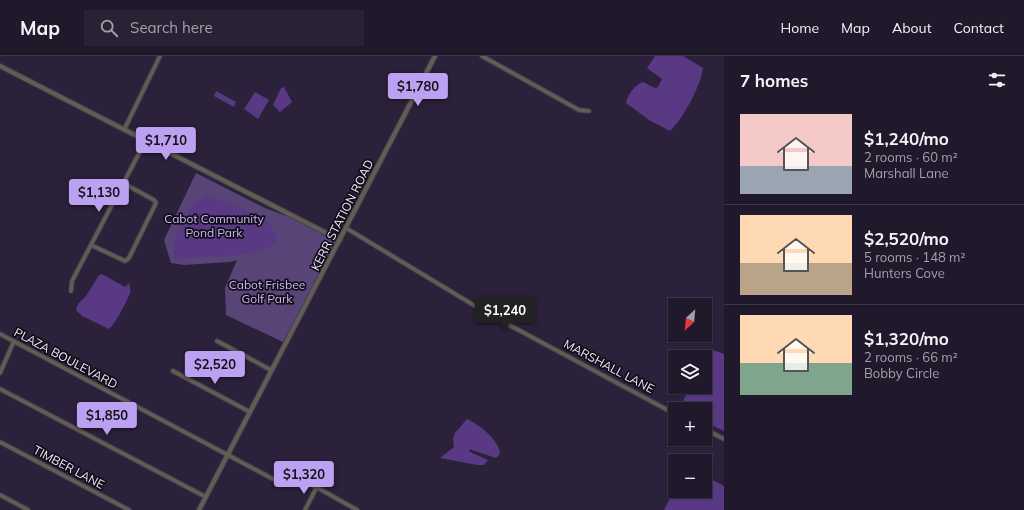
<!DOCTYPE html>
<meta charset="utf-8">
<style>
body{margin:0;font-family:Mulish,sans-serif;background:#282234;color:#f1f3f6;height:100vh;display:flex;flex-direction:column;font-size:15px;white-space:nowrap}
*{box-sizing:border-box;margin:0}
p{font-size:13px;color:#a2a0a9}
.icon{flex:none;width:22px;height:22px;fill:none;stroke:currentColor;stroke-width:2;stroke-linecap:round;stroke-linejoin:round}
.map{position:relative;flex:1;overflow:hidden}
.side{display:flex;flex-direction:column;background:#20192c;width:300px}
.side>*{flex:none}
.needle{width:26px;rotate:206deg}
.tools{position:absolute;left:668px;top:242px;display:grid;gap:8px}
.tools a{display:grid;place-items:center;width:44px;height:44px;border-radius:0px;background:#20192c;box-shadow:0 1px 3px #0004,0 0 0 1px #3d3848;font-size:20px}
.price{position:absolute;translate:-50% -34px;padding:0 9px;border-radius:4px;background:#bca0f2;color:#111;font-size:13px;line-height:26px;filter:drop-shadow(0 1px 2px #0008)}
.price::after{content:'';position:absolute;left:50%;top:24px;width:12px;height:9px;margin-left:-6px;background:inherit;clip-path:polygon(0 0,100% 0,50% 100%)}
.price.active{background:#222;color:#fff}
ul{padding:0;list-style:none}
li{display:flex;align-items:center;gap:12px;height:100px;padding:0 16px}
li+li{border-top:1px solid #3d3848}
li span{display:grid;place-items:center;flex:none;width:112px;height:80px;border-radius:0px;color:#555}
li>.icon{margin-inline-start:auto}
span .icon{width:48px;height:48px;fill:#fffc;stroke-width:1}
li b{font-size:17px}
h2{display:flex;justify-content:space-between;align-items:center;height:48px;padding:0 16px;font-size:17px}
header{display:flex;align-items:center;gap:24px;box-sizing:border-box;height:56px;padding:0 20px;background:#20192c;border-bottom:1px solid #3d3848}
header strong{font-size:19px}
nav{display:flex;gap:22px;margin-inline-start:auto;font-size:14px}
.search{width:280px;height:36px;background:#282234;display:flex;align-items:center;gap:10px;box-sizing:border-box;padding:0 14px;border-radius:0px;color:#a2a0a9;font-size:15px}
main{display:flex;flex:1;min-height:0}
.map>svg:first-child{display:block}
.green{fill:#584477}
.water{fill:#593984}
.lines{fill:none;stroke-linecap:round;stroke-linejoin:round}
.minor-casing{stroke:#473d55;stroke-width:5.5}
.tertiary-casing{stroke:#473d55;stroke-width:6}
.minor{stroke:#605e50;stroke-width:3.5}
.tertiary{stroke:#605e50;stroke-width:4}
.labels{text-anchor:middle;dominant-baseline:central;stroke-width:3.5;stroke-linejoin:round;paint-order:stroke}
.street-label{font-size:12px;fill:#f0eafc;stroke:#110d18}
.park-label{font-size:12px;fill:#cdb6f6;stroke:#110d18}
</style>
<header>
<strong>Map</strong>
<div class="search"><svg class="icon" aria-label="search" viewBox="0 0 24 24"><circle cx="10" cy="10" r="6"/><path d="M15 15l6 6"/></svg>Search here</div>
<nav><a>Home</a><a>Map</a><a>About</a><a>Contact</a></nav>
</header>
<main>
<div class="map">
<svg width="724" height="454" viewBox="0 0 724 454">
<rect width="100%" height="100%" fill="#2b213a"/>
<path class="green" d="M196,117L265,152L308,168L340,184L283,286L226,259L225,232L237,204L230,206L184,209L171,207L164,184Z"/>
<path class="water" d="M655,0H683L703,12C701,30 682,64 670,75L649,64L626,47C627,40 635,28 643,26L655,32L658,31L662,23L647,12Z
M284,31L292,46L280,56L273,49L281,32Z
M216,35L236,46L234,51L214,40Z
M255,36L269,44L258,63L244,53Z
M207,140H210L245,154L269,167L277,180L275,188C252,202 221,200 195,201C188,202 182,204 176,204C167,193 185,159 193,149C197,145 202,143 207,140Z
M102,218L125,231L129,227C130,231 131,234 130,237C127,245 116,267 109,273L82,260L76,254L78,248L86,240L99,219Z
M713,294L724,298V375L705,366V353H683C681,345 687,338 691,331H705V305Z
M467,363C479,368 500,385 500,398L496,402L469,393L470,396L488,404L484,409H477L440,402L454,391L453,383L455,377Z
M705,420L724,430V454H664L675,433V435H705Z"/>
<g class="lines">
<defs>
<path id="minor" d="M482,0L579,54L589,55
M124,74L160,0
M346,172L485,256L675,358
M91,189L125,205L129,202L156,147L154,144L123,127
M71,235L72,225L145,86
M0,278L273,423C283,427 292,421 302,423L357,454
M217,285L271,314
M173,315L250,356
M0,317L14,285
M0,333L206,441
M705,373L724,383
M0,386L129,454
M0,439L28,454
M305,454L324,417"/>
<path id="tertiary" d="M0,10L340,184
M199,454L435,0"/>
</defs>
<use href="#minor" class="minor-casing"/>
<use href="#tertiary" class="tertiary-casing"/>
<use href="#minor" class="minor"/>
<use href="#tertiary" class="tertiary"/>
</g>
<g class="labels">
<g class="street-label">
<text transform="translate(342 159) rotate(-63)">KERR STATION ROAD</text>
<text transform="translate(66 302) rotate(28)">PLAZA BOULEVARD</text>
<text transform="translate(609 310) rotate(28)">MARSHALL LANE</text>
<text transform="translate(69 411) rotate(28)">TIMBER LANE</text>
</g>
<g class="park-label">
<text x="214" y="162">Cabot Community<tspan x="214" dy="14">Pond Park</tspan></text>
<text x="267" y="228">Cabot Frisbee<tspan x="267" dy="14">Golf Park</tspan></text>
</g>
</g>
</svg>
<div class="tools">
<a><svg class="needle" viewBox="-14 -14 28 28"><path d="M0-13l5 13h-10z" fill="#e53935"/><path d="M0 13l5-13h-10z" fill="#a2a0a9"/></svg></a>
<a><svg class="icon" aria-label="layers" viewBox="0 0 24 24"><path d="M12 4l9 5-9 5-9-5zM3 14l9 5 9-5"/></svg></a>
<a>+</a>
<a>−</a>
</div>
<b class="price" style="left:418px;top:51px">$1,780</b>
<b class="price" style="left:166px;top:105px">$1,710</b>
<b class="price" style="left:99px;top:157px">$1,130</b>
<b class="price active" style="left:505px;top:275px">$1,240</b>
<b class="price" style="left:215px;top:329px">$2,520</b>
<b class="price" style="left:107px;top:380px">$1,850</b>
<b class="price" style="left:304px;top:439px">$1,320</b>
</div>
<section class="side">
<h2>7 homes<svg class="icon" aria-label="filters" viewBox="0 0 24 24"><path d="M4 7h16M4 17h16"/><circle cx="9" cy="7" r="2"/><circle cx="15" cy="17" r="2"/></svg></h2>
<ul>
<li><span style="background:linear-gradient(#f6c9c9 65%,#9aa5b1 0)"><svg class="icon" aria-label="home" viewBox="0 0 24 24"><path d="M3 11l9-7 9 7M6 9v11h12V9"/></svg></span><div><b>$1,240/mo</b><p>2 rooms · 60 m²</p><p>Marshall Lane</p></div></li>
<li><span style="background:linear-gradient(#ffd9b3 60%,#b9a48a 0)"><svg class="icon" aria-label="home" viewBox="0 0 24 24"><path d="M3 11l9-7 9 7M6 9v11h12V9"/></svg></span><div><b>$2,520/mo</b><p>5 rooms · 148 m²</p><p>Hunters Cove</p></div></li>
<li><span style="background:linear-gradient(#ffd9b3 60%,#7fa58c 0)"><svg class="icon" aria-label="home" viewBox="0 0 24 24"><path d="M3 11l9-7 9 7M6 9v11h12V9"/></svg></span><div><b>$1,320/mo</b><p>2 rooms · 66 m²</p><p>Bobby Circle</p></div></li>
</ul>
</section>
</main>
